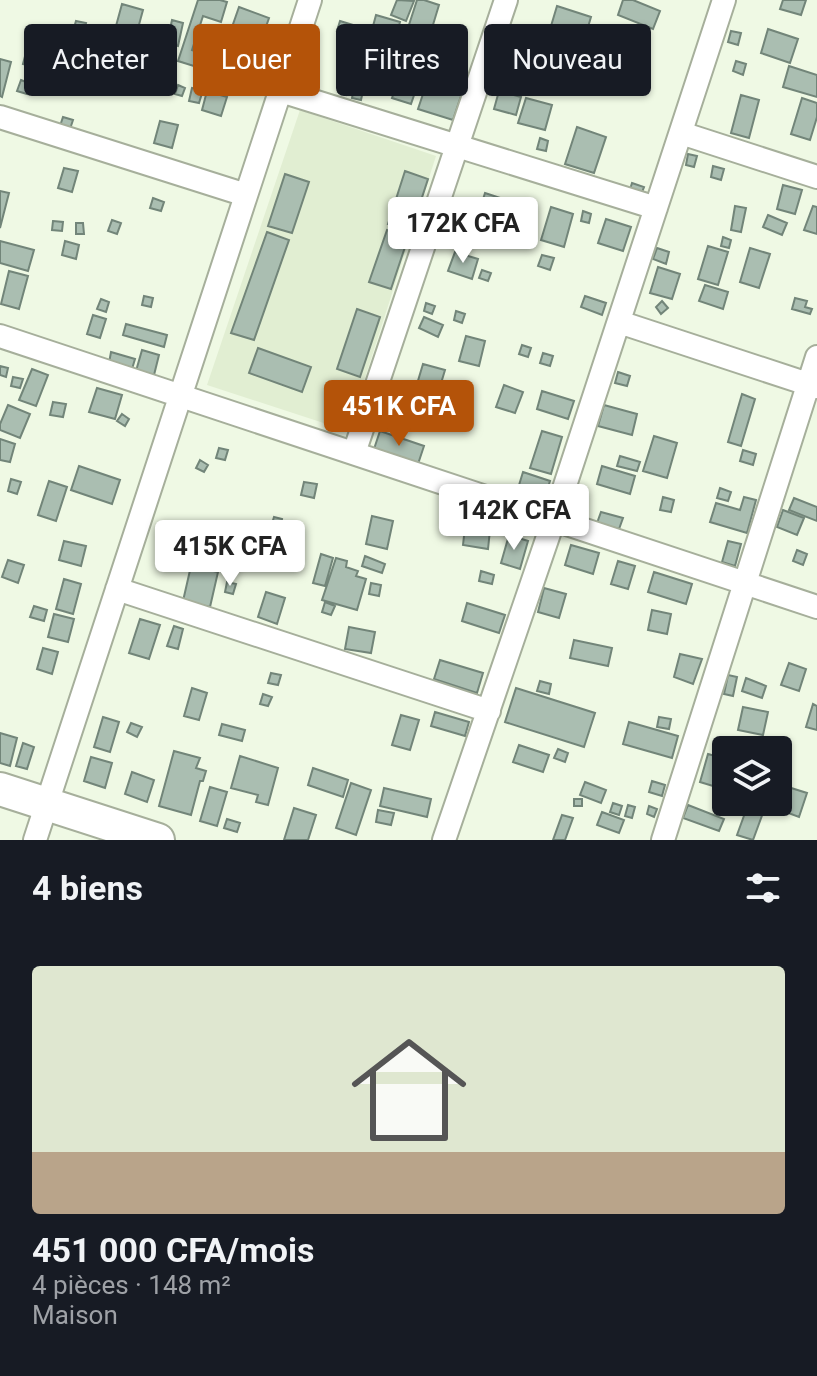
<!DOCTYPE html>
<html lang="fr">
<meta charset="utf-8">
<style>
body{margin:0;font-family:Roboto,sans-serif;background:#242831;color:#f1f3f6;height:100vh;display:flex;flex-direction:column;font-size:30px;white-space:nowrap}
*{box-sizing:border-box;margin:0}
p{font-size:26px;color:#9ea1a6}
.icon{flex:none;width:44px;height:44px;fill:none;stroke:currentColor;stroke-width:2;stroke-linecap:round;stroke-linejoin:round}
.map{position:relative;height:840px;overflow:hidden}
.sheet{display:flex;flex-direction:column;background:#171b24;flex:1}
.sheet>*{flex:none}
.hud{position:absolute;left:24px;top:24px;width:770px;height:72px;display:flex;gap:16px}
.fabs{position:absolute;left:712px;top:736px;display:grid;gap:16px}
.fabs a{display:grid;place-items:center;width:80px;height:80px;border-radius:8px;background:#171b24;box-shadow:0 2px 6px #0004;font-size:40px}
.price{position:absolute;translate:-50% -68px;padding:0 18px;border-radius:8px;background:#fff;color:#222;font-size:26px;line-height:52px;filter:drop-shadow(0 2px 4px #0008)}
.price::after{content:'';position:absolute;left:50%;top:48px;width:24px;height:18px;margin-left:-12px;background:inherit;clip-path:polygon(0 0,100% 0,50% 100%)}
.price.selected{background:#b45309;color:#fff}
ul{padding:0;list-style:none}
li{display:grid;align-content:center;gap:16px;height:424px;padding:0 32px}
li+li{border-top:2px solid #363941}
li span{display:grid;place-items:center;height:248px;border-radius:8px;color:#555}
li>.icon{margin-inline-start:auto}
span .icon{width:144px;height:144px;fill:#fffc;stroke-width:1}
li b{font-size:34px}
h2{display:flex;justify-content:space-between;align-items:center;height:96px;padding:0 32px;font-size:34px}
.pill{padding:0 28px;border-radius:8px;background:#171b24;box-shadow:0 2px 6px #0004;font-size:28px;line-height:72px}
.pill.selected{background:#b45309;color:#fff}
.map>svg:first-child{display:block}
.built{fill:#e1eed2}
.building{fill:#aabeb1;stroke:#728579;stroke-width:2}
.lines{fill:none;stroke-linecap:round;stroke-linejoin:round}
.minor-casing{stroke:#a6af9b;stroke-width:26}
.secondary-casing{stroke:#a6af9b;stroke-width:36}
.minor{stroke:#fff;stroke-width:22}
.secondary{stroke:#fff;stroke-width:32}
</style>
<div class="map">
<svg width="817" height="840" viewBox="0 0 817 840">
<rect width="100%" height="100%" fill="#eff9e4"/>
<path class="built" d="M300,110L436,156L348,431L207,385Z"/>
<path class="building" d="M198,0H220L227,2L221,22L203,16L192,50L201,53L197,67L178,61Z
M397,0L414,1L406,21L391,15Z
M417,0H424L439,5L429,38L407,31Z
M623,0H633L660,11L653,29L618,15Z
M783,0H806L801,15L780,9Z
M122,4L143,10L137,32L116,26Z
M557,6L591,17L585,37L551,26Z
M239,7L269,18L261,41L231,30Z
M376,15L400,22L393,48L369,41Z
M172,20L183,23L178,46L167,43Z
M76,21L86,23L83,34L73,31Z
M340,21L366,29L363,39L337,31Z
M768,29L798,39L790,63L761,53Z
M731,31L741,33L738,45L728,42Z
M126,37L135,41L131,50L122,46Z
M202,39L212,42L210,50L200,48Z
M247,40L258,44L254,55L243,52Z
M29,41L56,48L50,71L23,64Z
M350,42L362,46L358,55L347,51Z
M429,42L464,53L458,70L424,58Z
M63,50L74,53L68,77L57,74Z
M0,59L11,62L2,97L0,96Z
M736,61L746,64L743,75L733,71Z
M512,63L533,70L526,92L504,85Z
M626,63L638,66L635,77L624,74Z
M403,66L422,72L411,104L392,98Z
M789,66L817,75V97L783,87Z
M430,73L465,84L453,120L418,109Z
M572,73L582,75L579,86L569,84Z
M21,80L31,84L27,94L17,91Z
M341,84L349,86L346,95L338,92Z
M178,85L185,88L182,96L175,94Z
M192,88L203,90L199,103L189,101Z
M354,88L363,91L361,100L352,98Z
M207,91L227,97L221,116L202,110Z
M499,91L521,97L516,115L494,109Z
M741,95L759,100L749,138L731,133Z
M526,98L552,105L545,130L518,123Z
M802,98L817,103V117L810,140L791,134Z
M63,117L73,120L69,132L59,129Z
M160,121L178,125L172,148L154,143Z
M577,127L606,137L594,173L565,164Z
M540,138L548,141L546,151L537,149Z
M688,154L697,156L694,167L686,165Z
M713,166L724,169L721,180L711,177Z
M64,168L78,171L72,192L58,188Z
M405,171L428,179L411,231L388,224Z
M285,174L309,182L292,233L268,226Z
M632,183L644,187L639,200L628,196Z
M783,185L802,190L795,214L777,209Z
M0,191L9,193L0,228Z
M485,193L500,198L490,230L475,225Z
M153,198L164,202L161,211L150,208Z
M735,206L746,208L741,232L731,230Z
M813,206L817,207V234L804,230Z
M551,207L573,214L564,247L541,240Z
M583,211L591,214L589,223L581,221Z
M768,215L787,223L782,235L763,227Z
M606,219L631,227L623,251L598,243Z
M112,220L121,223L117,234L108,231Z
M53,221L63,222L62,231L52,230Z
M76,223H83L84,234H76Z
M387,230L408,238L391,289L369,282Z
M267,232L289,240L254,340L231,333Z
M723,237L731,240L729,248L721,246Z
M0,241L34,250L28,271L0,263Z
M65,241L79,245L76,259L62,255Z
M708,246L728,252L718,285L698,279Z
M657,248L669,252L666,264L653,259Z
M750,248L770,254L759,288L740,282Z
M455,252L478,259L472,279L448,271Z
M542,255L554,258L550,270L538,266Z
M658,267L680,274L672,299L650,293Z
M482,270L491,273L488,281L479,278Z
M9,271L28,276L19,309L1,304Z
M705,285L728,292L723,309L699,301Z
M144,296L153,298L151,307L142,305Z
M585,296L606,303L602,315L581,307Z
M795,298L807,301L805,307L812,309L810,314L792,309Z
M101,299L109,302L106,312L97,309Z
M662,301L668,308L661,314L656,307Z
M426,303L435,306L432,314L424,311Z
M357,309L380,317L360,377L337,369Z
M456,311L465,314L462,323L454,320Z
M93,315L106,319L100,338L87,334Z
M424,317L443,325L438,337L419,328Z
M126,324L167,335L164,347L123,335Z
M466,336L485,341L479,366L459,361Z
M522,345L531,348L528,357L519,354Z
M258,348L311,367L302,392L249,373Z
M142,350L159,355L154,375L136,371Z
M111,352L135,359L132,369L109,363Z
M543,353L553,356L550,366L540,363Z
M423,364L445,370L439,390L417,384Z
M0,366L8,368L6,377L0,375Z
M32,369L48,375L36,406L19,400Z
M618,372L630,376L627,386L615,383Z
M13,377L23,379L20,388L11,386Z
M504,385L523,392L515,413L496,407Z
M97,388L122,395L115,419L89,412Z
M542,391L574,401L568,419L537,409Z
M742,394L755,399L741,446L728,442Z
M53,402L66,404L63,417L50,415Z
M8,405L30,414L20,438L0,430V424Z
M604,405L637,414L632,435L598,426Z
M122,414L129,419L125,426L117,421Z
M380,431L424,446L418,464L374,449Z
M542,431L562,437L551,474L530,468Z
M654,436L677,443L667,478L643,471Z
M0,439L15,444L10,462L0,460Z
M219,448L228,450L225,460L216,458Z
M743,450L756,454L753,465L740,461Z
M620,456L640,462L637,471L617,466Z
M200,460L208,465L204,472L196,468Z
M79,466L120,480L112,504L71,490Z
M602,466L635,476L630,494L597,484Z
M523,472L550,481L543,503L516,495Z
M11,479L21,482L17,494L8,491Z
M49,481L67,487L56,521L38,515Z
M304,482L317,484L314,498L301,495Z
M720,488L731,492L728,501L717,498Z
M663,497L674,500L671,512L660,510Z
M744,497L756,500L747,533L710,522L716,503L740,510Z
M794,498L817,507V521L789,510Z
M783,510L804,518L797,535L777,527Z
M601,512L623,518L619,529L597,523Z
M372,516L393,521L387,549L366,544Z
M274,517L282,519L280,529L271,527Z
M465,527L490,530L488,549L463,545Z
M509,535L528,541L520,569L501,563Z
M266,538L289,545L284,558L262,550Z
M64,541L86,546L81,566L59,560Z
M728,541L741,544L735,566L722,562Z
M571,545L599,553L593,574L565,565Z
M797,550L807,554L803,565L793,561Z
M321,554L333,558L325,586L313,583Z
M365,556L385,564L382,573L362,566Z
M336,558L347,561L346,567L358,571L356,576L366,579L357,610L322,600Z
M8,560L24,565L18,583L2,577Z
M618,561L635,566L628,589L611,584Z
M191,566L218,572L210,607L183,601Z
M481,571L494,575L492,584L479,581Z
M654,572L692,584L686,604L648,592Z
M64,579L81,584L73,614L56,609Z
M227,582L236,584L233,594L225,592Z
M371,583L381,585L379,596L369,594Z
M544,588L566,594L559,618L538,612Z
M266,592L285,598L277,624L258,617Z
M325,602L335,606L331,615L322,612Z
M467,603L505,615L499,633L462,621Z
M34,606L47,610L44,621L30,617Z
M652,610L671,614L667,634L648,630Z
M54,614L74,619L68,642L48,637Z
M140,619L160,625L149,659L129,653Z
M174,626L183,629L178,649L167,646Z
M349,627L375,632L371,653L345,649Z
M574,640L612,648L608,666L570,658Z
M43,648L58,652L52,674L37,669Z
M680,654L702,659L693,684L674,677Z
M440,660L483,673L477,693L434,679Z
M789,663L806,669L799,691L781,685Z
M271,673L281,675L278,685L268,683Z
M728,675L737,677L733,696L724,694Z
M746,678L766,686L762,698L742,691Z
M540,681L551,684L549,694L537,691Z
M192,688L207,693L199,720L184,716Z
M516,688L595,713L584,747L505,722Z
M263,694L272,697L268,706L260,704Z
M813,704L817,706V730L806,727Z
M743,707L768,712L763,735L738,730Z
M435,712L469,722L465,736L431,726Z
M401,715L419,720L410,750L392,745Z
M103,717L119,722L110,752L94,747Z
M659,717L671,719L669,729L657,727Z
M629,722L678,736L672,758L623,744Z
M131,723L142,727L137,737L127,732Z
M222,724L245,730L242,741L219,735Z
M0,733L17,738L10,766L0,763Z
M721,738L733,742L730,750L718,748Z
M766,739L787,744L781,768H778V750H763Z
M23,743L34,747L27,769L16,766Z
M519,745L549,755L543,772L513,762Z
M558,749L568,753L565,762L554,758Z
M174,751L200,758L196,768L206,771L203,781H200L191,815L159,806Z
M708,754L726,759V790L700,782Z
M240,756L278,768L268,805L256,802L258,795L231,788Z
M91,757L112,763L105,788L84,781Z
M313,768L348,780L343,797L308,785Z
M132,772L154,780L147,802L125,794Z
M652,781L665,785L662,796L649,792Z
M585,782L606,790L601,803L580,795Z
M351,783L371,790L356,835L336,828Z
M210,787L227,792L217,826L200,821Z
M788,787L807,793L799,817L780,810Z
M384,788L431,799L427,817L380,806Z
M574,799H582V806H574Z
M749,802H767L753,840L737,835Z
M613,803L622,806L619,815L610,812Z
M628,805L635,807L632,818L625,816Z
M688,805L724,819L719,831L683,818Z
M649,806L657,809L654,817L647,814Z
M294,808L316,815L308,840H284Z
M378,810L394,813L391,825L376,822Z
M602,812L624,820L619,833L597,825Z
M562,815L573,818L565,840H553Z
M227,819L240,823L237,832L224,828Z"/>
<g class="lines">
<defs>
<path id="minor" d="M281,91L656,208
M0,117L246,195
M681,133L817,177
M619,322L817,387
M0,336L817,607
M354,453L506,0
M117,589L489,711
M35,840L310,0
M444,840L554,519L724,0
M663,840L817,357"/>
<path id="secondary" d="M0,789L158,840"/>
</defs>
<use href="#minor" class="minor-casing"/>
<use href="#secondary" class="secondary-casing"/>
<use href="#minor" class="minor"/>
<use href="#secondary" class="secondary"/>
</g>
</svg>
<div class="fabs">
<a><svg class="icon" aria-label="layers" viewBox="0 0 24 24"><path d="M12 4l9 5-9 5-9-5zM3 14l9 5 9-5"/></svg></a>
</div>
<b class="price" style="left:463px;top:265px">172K CFA</b>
<b class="price selected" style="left:399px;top:448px">451K CFA</b>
<b class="price" style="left:514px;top:552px">142K CFA</b>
<b class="price" style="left:230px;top:588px">415K CFA</b>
<div class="hud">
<a class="pill">Acheter</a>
<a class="pill selected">Louer</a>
<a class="pill">Filtres</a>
<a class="pill">Nouveau</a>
</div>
</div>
<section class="sheet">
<h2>4 biens<svg class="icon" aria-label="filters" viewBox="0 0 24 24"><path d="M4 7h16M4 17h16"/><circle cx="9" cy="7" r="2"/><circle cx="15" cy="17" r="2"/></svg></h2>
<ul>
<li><span style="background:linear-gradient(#dfe7d0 75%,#b9a48a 0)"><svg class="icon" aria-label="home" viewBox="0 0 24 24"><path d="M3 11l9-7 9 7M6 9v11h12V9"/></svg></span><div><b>451 000 CFA/mois</b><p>4 pièces · 148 m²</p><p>Maison</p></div></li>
</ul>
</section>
